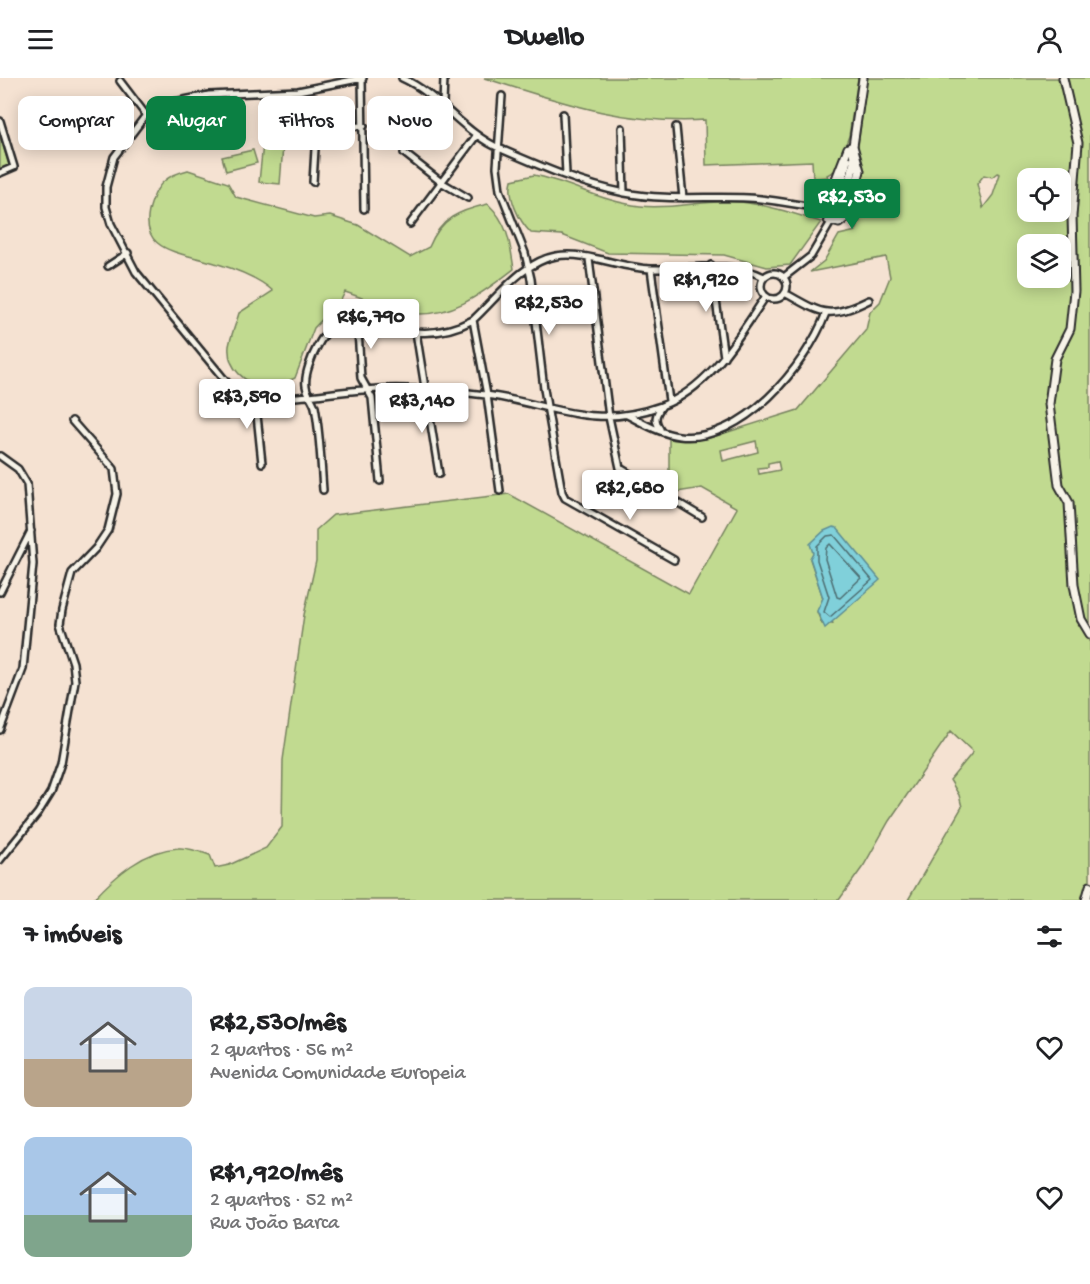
<!DOCTYPE html>
<html lang="pt">
<meta charset="utf-8">
<style>
body{margin:0;font-family:"Gochi Hand",sans-serif;background:#f6f6f6;color:#202124;height:100vh;display:flex;flex-direction:column;font-size:22px;white-space:nowrap}
*{box-sizing:border-box;margin:0}
p{font-size:20px;color:#757577}
.icon{flex:none;width:33px;height:33px;fill:none;stroke:currentColor;stroke-width:2;stroke-linecap:round;stroke-linejoin:round}
.map{position:relative;height:822px;overflow:hidden}
.side{display:flex;flex-direction:column;background:#fff;flex:1}
.side>*{flex:none}
.banner{position:absolute;left:18px;top:18px;width:600px;height:54px;display:flex;gap:12px}
.controls{position:absolute;left:1017px;top:90px;display:grid;gap:12px}
.controls a{display:grid;place-items:center;width:54px;height:54px;border-radius:12px;background:#fff;box-shadow:0 3px 15px #0003;font-size:30px}
.price{position:absolute;translate:-50% -51px;padding:0 14px;border-radius:6px;background:#fff;color:#222;font-size:20px;line-height:39px;filter:drop-shadow(0 2px 3px #0008)}
.price::after{content:'';position:absolute;left:50%;top:36px;width:18px;height:14px;margin-left:-9px;background:inherit;clip-path:polygon(0 0,100% 0,50% 100%)}
.price.selected{background:#0b8043;color:#fff}
ul{padding:0;list-style:none}
li{display:flex;align-items:center;gap:18px;height:150px;padding:0 24px}
li span{display:grid;place-items:center;flex:none;width:168px;height:120px;border-radius:12px;color:#555}
li>.icon{margin-inline-start:auto}
span .icon{width:72px;height:72px;fill:#fffc;stroke-width:1}
li b{font-size:26px}
h2{display:flex;justify-content:space-between;align-items:center;height:72px;padding:0 24px;font-size:26px}
.chip{padding:0 21px;border-radius:12px;background:#fff;box-shadow:0 3px 15px #0003;font-size:21px;line-height:54px}
.chip.selected{background:#0b8043;color:#fff}
header{display:flex;justify-content:space-between;align-items:center;height:78px;padding:0 24px;background:#fff;font-size:27px;font-weight:700}
.map>svg:first-child{display:block}
.green{fill:#c1da90;stroke:#76825e;stroke-width:1.5;fill-rule:evenodd}
.water{fill:#80d0da;stroke:#5e8e94;stroke-width:1.5}
.lines{fill:none;stroke-linecap:round;stroke-linejoin:round}
.shore{stroke:#4d6d71;stroke-width:1.5}
.street-casing{stroke:#2b2b2b;stroke-width:10}
.secondary-casing{stroke:#2b2b2b;stroke-width:11}
.street{stroke:#f7f3e8;stroke-width:5}
.secondary{stroke:#f7f3e8;stroke-width:7}
</style>
<header><svg class="icon" aria-label="menu" viewBox="0 0 24 24"><path d="M4 6h16M4 12h16M4 18h16"/></svg>Dwello<svg class="icon" aria-label="person" viewBox="0 0 24 24"><circle cx="12" cy="8" r="4"/><path d="M4 21q1-7 8-7t8 7"/></svg></header>
<div class="map">
<svg width="1090" height="822" viewBox="0 0 1090 822">
<rect width="100%" height="100%" fill="#f5e2d2"/>
<filter id="ink" filterUnits="userSpaceOnUse"><feTurbulence type="fractalNoise" baseFrequency=".0167" numOctaves="2"/><feDisplacementMap in="SourceGraphic" scale="12" xChannelSelector="R" yChannelSelector="G"/><feConvolveMatrix kernelMatrix="1 2 1 2 8 2 1 2 1" color-interpolation-filters="sRGB"/></filter>
<g filter="url(#ink)">
<path class="green" d="M484,0H858L849,58L836,92L827,97L828,99L813,100L812,83L706,87L705,42C624,47 560,24 484,0Z
M867,0H1090V822H908L962,729L959,717L950,702L973,674L951,653L889,743L864,787L839,822H93C115,798 144,772 178,770C188,769 201,774 210,777L215,790L229,787L266,770L282,749L283,682L304,537L316,483V452L333,437L509,416L689,516L737,430L702,410L677,414L669,405V360L706,361L798,332L866,252L870,234L880,224L890,199L886,179L810,194L824,183L839,157L856,153C864,137 864,119 867,102L861,103L858,68ZM997,95L1000,96L993,117L983,130L977,106L984,97L992,99ZM1028,100H1060V134H1028ZM1028,166H1060V200H1028ZM756,363L758,374L723,383L721,372ZM778,383L780,392L759,396L758,390L768,389V385ZM813,475L833,546H822L817,534L823,520L810,481Z
M0,58L11,93L0,99Z
M263,66L283,68L280,106L259,104Z
M253,72L257,85L226,93L222,79Z
M188,92L228,105L236,119L314,140L330,138L358,147L410,179L429,169C441,140 458,133 488,126C508,145 510,165 514,191C483,215 449,242 406,235C385,231 365,220 345,214L341,222L314,250L295,300C287,303 276,308 267,308C245,307 227,290 229,268C231,257 236,246 239,235L273,213C258,199 235,191 215,185C182,174 133,175 152,123C158,104 169,97 188,92Z
M534,97C570,104 602,124 640,128C673,132 707,121 741,124C768,127 795,136 821,144L790,187L767,189L724,177L608,175L562,157L531,155C519,143 507,119 512,102Z
M828 132a9 9 0 1 1 18 0a9 9 0 1 1-18 0Z"/>
<path class="water" d="M833,449L837,450L880,502L825,550L817,533L823,520L810,480L813,475L810,466L824,453Z"/>
<g class="lines">
<path class="shore" d="M834,457L872,502L830,539L824,534L829,519L817,482V468L827,458Z
M830,466L861,500L840,520L837,519L825,481L826,470Z"/>
<defs>
<path id="street" d="M362,0L364,131
M363,0L298,13L209,17L174,24L146,37L114,79L106,109V129L111,146L136,194L229,307C269,331 320,314 363,312C404,309 446,312 486,317C552,326 591,353 661,328C710,310 738,259 766,218
M402,0C440,17 463,55 501,71C540,88 583,107 625,115C666,123 707,118 748,120C773,121 799,127 824,131
M120,3L146,37
M502,18L497,89L500,112L525,175L531,201L544,311L562,414L565,420L674,482
M443,26L444,0
M563,36L566,96
M0,43L14,89L0,95
M676,49L683,120
M622,50L624,115
M404,75L441,104L468,120
M313,104L316,54L321,49L364,48
M410,146L476,58
M589,181L609,339L620,390L702,439
M711,187L724,279
M108,188L128,175
M651,191L669,323
M761 208a13 13 0 1 1 26 0a13 13 0 1 1-26 0Z
M784,199L811,178L831,144
M785,215C822,236 829,242 869,222
M357,237L361,300L372,320L380,403
M473,242L487,317L500,413
M416,254L439,396
M255,318L262,385
M627,337C643,345 661,356 679,358C742,366 806,288 826,235
M660,351C654,342 655,337 662,328
M0,378L18,391L27,406L33,486L23,591L0,652
M323,412C321,385 320,356 315,329C313,322 307,316 306,308C304,297 312,278 317,269C347,213 372,250 415,254C435,256 456,251 473,242C497,220 522,184 556,178C587,173 620,190 651,191C691,192 727,181 764,199
M0,514L31,453
M0,782L38,735L51,714L61,685L75,603L73,585L60,546L62,532L72,495L96,470L108,452L117,416L114,391L72,343"/>
<path id="secondary" d="M1063,0L1078,65L1072,138L1074,213L1070,251L1055,281L1049,326L1059,407L1069,425L1074,507L1081,541L1090,556
M838,120L847,82
M827,124L848,70L853,68
M846,124L854,84L853,68L863,0
M849,134L846,124L838,120L830,122L824,131L828,142L839,145L848,138L860,93L853,68
M1086,822L1090,808"/>
</defs>
<use href="#street" class="street-casing"/>
<use href="#secondary" class="secondary-casing"/>
<use href="#street" class="street"/>
<use href="#secondary" class="secondary"/>
</g>
</g>
</svg>
<div class="controls">
<a><svg class="icon" aria-label="locate" viewBox="0 0 24 24"><circle cx="12" cy="12" r="6"/><path d="M12 2v4M12 18v4M2 12h4M18 12h4"/></svg></a>
<a><svg class="icon" aria-label="layers" viewBox="0 0 24 24"><path d="M12 4l9 5-9 5-9-5zM3 14l9 5 9-5"/></svg></a>
</div>
<b class="price selected" style="left:852px;top:152px">R$2,530</b>
<b class="price" style="left:706px;top:235px">R$1,920</b>
<b class="price" style="left:549px;top:258px">R$2,530</b>
<b class="price" style="left:371px;top:272px">R$6,790</b>
<b class="price" style="left:247px;top:352px">R$3,590</b>
<b class="price" style="left:422px;top:356px">R$3,140</b>
<b class="price" style="left:630px;top:443px">R$2,680</b>
<div class="banner">
<a class="chip">Comprar</a>
<a class="chip selected">Alugar</a>
<a class="chip">Filtros</a>
<a class="chip">Novo</a>
</div>
</div>
<section class="side">
<h2>7 imóveis<svg class="icon" aria-label="filters" viewBox="0 0 24 24"><path d="M4 7h16M4 17h16"/><circle cx="9" cy="7" r="2"/><circle cx="15" cy="17" r="2"/></svg></h2>
<ul>
<li><span style="background:linear-gradient(#c9d6e8 60%,#b9a48a 0)"><svg class="icon" aria-label="home" viewBox="0 0 24 24"><path d="M3 11l9-7 9 7M6 9v11h12V9"/></svg></span><div><b>R$2,530/mês</b><p>2 quartos · 56 m²</p><p>Avenida Comunidade Europeia</p></div><svg class="icon" aria-label="heart" viewBox="0 0 24 24"><path d="M12 20l-8-8c-3-5 5-10 8-4 3-6 11-1 8 4z"/></svg></li>
<li><span style="background:linear-gradient(#a9c7e8 65%,#7fa58c 0)"><svg class="icon" aria-label="home" viewBox="0 0 24 24"><path d="M3 11l9-7 9 7M6 9v11h12V9"/></svg></span><div><b>R$1,920/mês</b><p>2 quartos · 52 m²</p><p>Rua João Barca</p></div><svg class="icon" aria-label="heart" viewBox="0 0 24 24"><path d="M12 20l-8-8c-3-5 5-10 8-4 3-6 11-1 8 4z"/></svg></li>
</ul>
</section>
